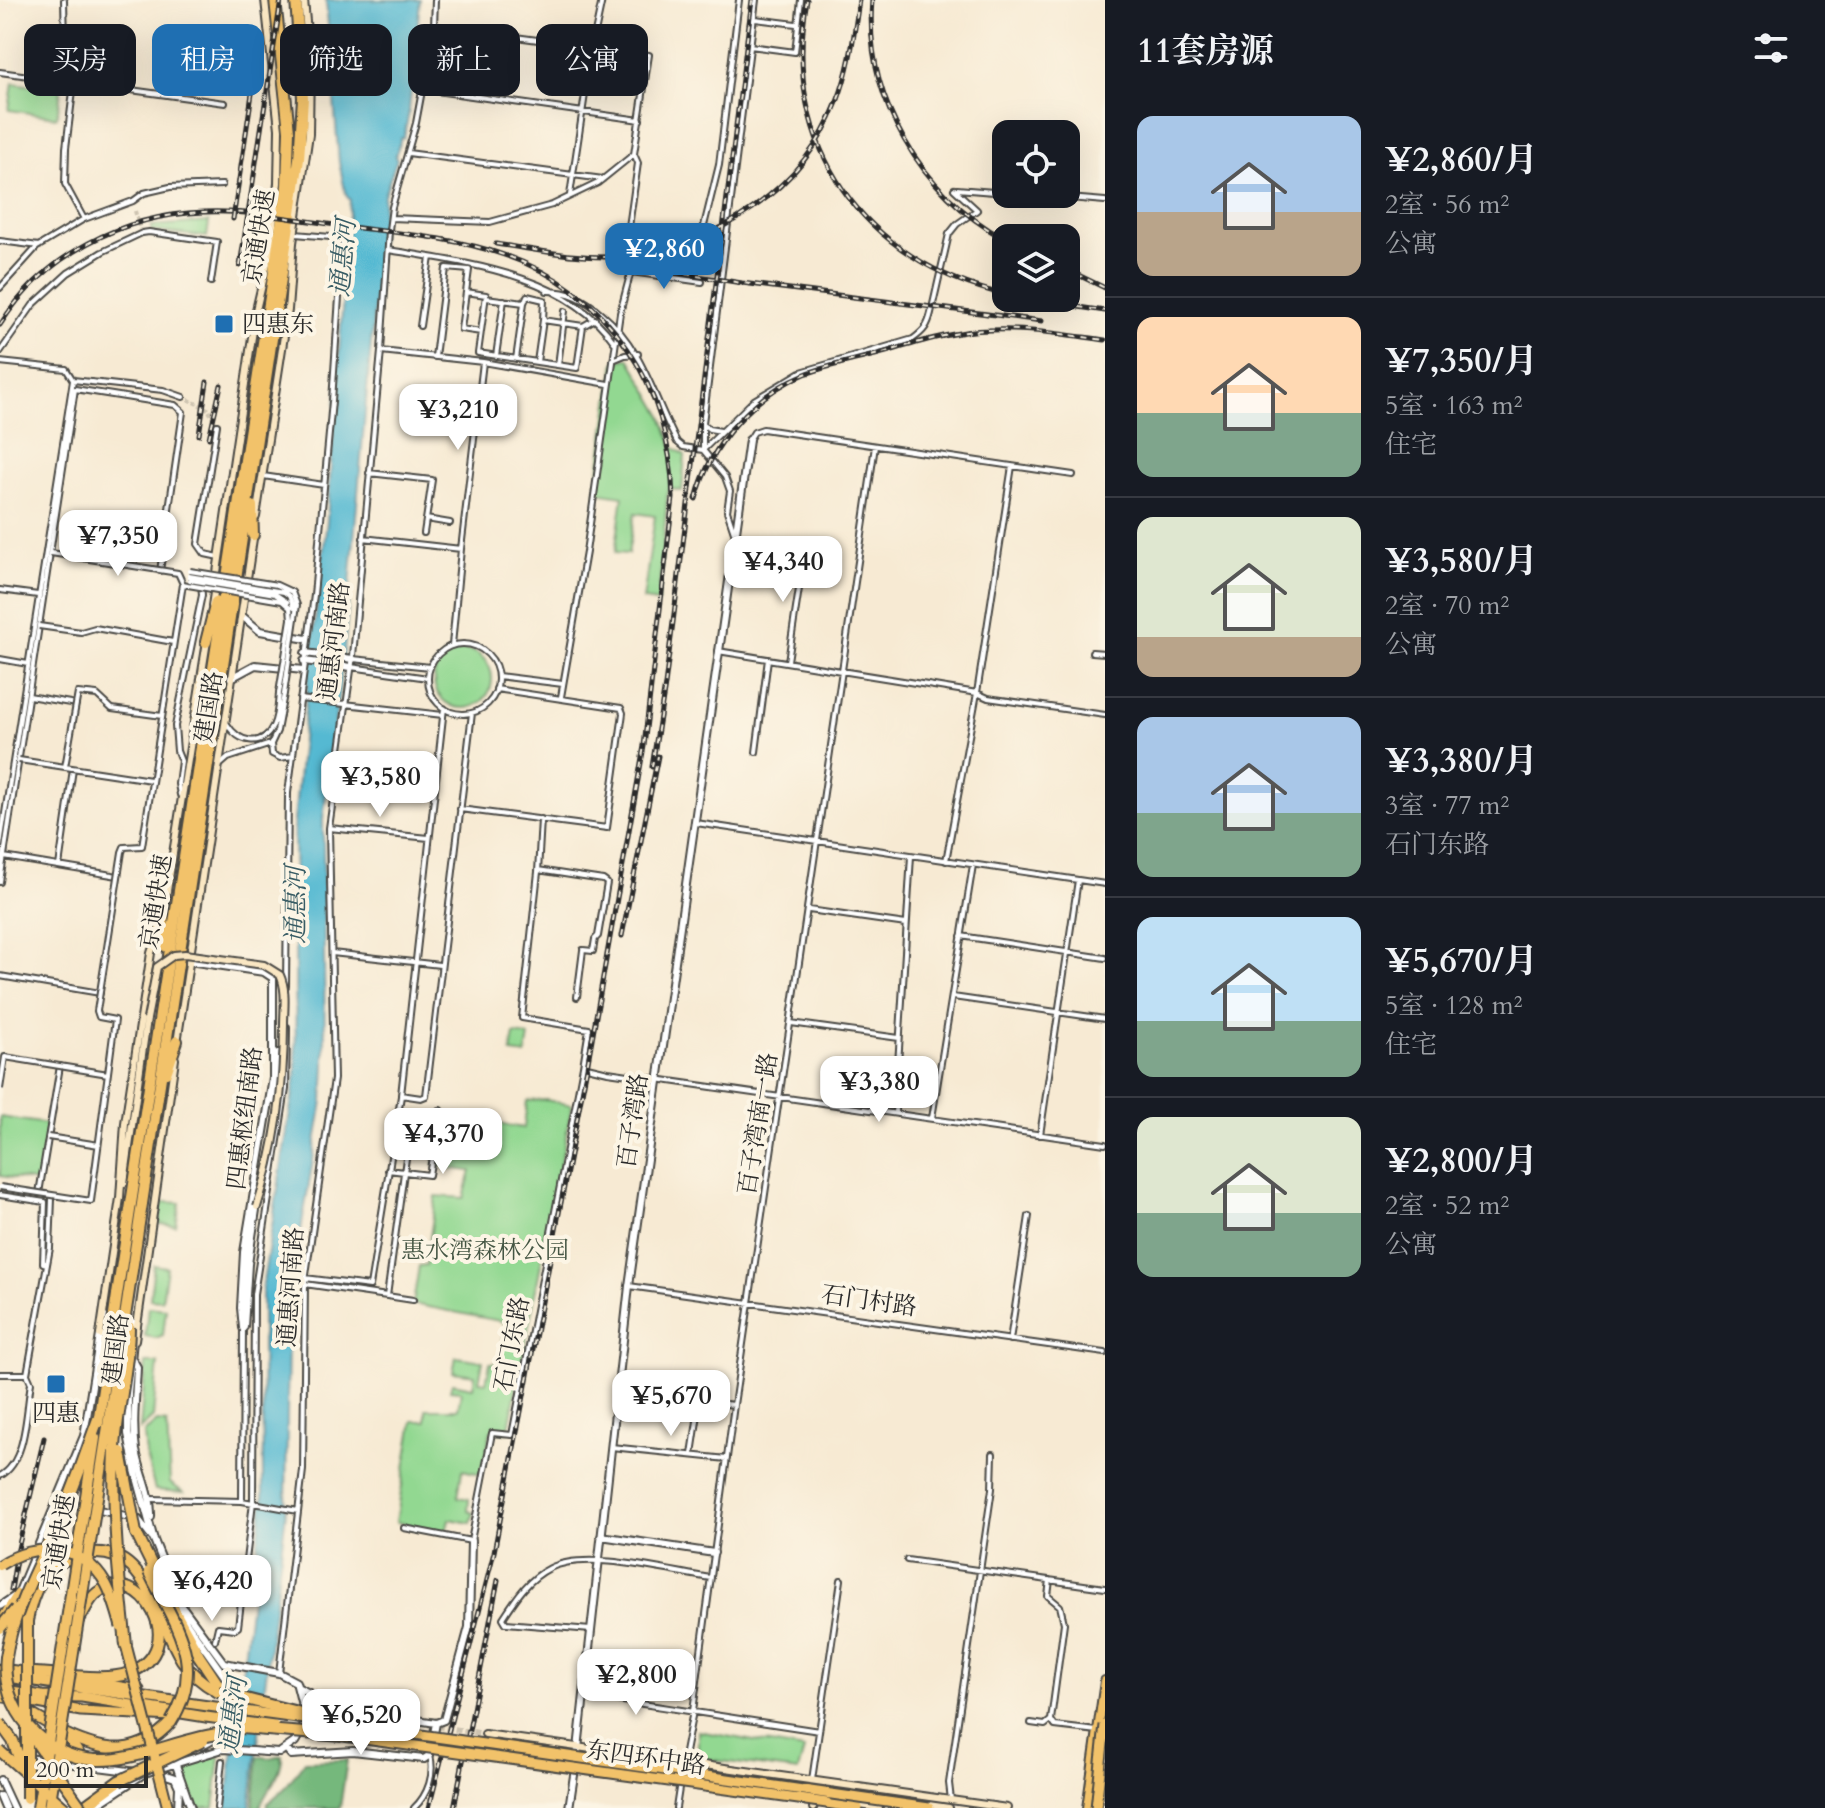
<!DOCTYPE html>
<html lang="zh">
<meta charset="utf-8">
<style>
body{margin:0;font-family:Cardo,"Noto Serif SC",serif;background:#242831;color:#f1f3f6;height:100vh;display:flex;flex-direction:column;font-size:30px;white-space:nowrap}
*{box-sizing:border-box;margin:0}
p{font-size:26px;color:#9ea1a6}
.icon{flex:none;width:44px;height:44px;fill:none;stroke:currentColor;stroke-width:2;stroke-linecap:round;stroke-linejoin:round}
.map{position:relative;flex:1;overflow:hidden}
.side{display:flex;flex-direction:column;background:#171b24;width:720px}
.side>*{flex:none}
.banner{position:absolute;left:24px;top:24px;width:760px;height:72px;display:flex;gap:16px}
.tools{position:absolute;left:992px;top:120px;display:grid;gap:16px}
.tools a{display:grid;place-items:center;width:88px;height:88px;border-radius:16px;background:#171b24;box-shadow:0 8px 32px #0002;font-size:40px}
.scale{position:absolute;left:24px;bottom:20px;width:124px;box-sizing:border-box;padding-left:8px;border:4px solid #2b2b2b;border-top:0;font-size:22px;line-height:28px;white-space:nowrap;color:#2b2b2b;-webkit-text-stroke:6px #fcf5e5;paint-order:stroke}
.price{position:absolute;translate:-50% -68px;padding:0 18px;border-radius:16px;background:#fff;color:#222;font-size:26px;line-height:52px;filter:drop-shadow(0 2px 4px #0008)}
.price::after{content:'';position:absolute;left:50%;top:48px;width:24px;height:18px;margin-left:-12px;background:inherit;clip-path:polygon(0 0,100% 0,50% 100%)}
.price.selected{background:#1f6fb2;color:#fff}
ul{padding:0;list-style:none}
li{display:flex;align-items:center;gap:24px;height:200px;padding:0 32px}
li+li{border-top:2px solid #363941}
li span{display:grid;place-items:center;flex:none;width:224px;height:160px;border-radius:16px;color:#555}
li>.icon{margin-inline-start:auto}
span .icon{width:96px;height:96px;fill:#fffc;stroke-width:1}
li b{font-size:34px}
h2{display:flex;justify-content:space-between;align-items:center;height:96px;padding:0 32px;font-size:34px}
.tag{padding:0 28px;border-radius:16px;background:#171b24;box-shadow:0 8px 32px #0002;font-size:28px;line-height:72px}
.tag.selected{background:#1f6fb2;color:#fff}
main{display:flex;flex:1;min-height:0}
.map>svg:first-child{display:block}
.green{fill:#92d891;stroke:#5e825e;stroke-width:2}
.forest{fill:#75b87b;stroke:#507253;stroke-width:2}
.water{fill:#54b9d2;stroke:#40727e;stroke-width:2}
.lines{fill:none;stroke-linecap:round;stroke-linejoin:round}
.minor-tunnel{stroke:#cec4b1;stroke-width:4;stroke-dasharray:4 2;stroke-linecap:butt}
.tertiary-tunnel{stroke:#cec4b1;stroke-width:6;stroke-dasharray:6 3;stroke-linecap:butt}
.minor-casing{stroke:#4a4844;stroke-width:8}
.tertiary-casing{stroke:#4a4844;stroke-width:10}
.secondary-casing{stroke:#4a4844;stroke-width:10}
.primary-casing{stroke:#4a4844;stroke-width:12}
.trunk-casing{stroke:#4a4844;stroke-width:13}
.motorway-casing{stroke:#4a4844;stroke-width:14}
.minor{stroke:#fff;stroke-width:4}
.tertiary{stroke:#fff;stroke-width:6}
.secondary{stroke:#fae7c3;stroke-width:6}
.primary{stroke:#f2c26a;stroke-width:8}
.trunk{stroke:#f2c26a;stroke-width:9}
.motorway{stroke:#f2c26a;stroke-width:10}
.rail-casing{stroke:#2b2b2b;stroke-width:5}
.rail{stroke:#fcf5e5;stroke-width:2;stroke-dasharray:6;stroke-linecap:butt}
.minor-bridge-casing{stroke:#4a4844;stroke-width:8;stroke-linecap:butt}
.secondary-bridge-casing{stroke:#4a4844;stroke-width:10;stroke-linecap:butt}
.trunk-bridge-casing{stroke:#4a4844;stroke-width:13;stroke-linecap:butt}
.motorway-bridge-casing{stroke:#4a4844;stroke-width:14;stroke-linecap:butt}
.minor-bridge{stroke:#fff;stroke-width:4}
.secondary-bridge{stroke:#fae7c3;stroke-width:6}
.trunk-bridge{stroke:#f2c26a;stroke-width:9}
.motorway-bridge{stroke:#f2c26a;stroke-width:10}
.poi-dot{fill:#1f6fb2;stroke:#fcf5e5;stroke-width:3}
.labels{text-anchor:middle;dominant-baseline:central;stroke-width:8;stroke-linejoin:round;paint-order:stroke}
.street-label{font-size:24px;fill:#2b2b2b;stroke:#fcf5e5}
.poi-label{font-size:24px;fill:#2b2b2b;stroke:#fcf5e5;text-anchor:start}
.park-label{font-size:24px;fill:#455644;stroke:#fcf5e5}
.water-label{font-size:26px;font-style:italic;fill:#395d65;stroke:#fcf5e5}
</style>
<main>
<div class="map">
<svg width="1105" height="1808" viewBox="0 0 1105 1808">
<rect width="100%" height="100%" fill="#fcf5e5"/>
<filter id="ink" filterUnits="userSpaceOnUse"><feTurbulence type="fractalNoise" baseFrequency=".0125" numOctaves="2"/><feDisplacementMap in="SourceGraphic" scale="16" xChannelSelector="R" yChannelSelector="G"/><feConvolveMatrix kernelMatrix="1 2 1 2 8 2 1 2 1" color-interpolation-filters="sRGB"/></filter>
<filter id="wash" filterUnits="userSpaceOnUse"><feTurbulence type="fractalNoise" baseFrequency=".006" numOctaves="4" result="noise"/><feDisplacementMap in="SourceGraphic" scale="32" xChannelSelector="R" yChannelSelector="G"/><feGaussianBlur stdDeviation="1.8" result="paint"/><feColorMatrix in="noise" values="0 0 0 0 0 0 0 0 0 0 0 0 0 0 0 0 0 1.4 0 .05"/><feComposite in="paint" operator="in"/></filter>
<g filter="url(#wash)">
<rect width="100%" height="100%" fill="#f7ead3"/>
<path class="green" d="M13,83L61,90L57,117L9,110Z
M209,222L207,237L151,231V226Z
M629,358L661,413L673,447L685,455L682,491L668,488L658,602L643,600L655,516L635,513L628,554L615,553L623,496L596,492L615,362Z
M434 679a29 29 0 1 1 58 0a29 29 0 1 1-58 0Z
M514,1034L529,1036L526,1055L511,1053Z
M546,1100L572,1105L508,1432L491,1431L481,1474L462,1470L458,1497L469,1499L468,1511L474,1513L471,1523L449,1519L446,1532L396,1522L413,1421H426V1409H458L461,1391L450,1390L452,1383L473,1387L475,1375L453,1372L456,1357L483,1361L479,1381L486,1382L490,1363H500L505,1322L413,1304L419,1266L426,1265L436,1196L464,1198L471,1171L434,1166L437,1145L465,1148L470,1120L524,1128L527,1101Z
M0,1117L47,1124L38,1182L0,1176Z
M162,1202L180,1203L176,1226L159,1224Z
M154,1265L167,1267L162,1300L150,1299Z
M148,1307L166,1309L163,1335L156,1338L145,1336Z
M146,1363H158L153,1417L140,1429Z
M157,1422L167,1423L170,1483L183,1492L155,1490L146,1456L144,1433Z
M698,1731L804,1750L798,1771L698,1758Z
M218,1754L220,1758L214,1808H193C178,1767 176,1769 218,1754Z"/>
<path class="forest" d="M282,1755C282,1777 266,1789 260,1808H253L258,1756L269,1758Z
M347,1760L340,1808H267V1804L285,1788L305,1761Z"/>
<path class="water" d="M326,0H420L409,111L404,138H401L395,157L397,159L384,195L345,642L323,819L325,1066L323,1101L293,1277L288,1322L286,1512L250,1808H226L263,1499L262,1289L296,1074L294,821L308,679L327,521L350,200L346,195L339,162Z"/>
</g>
<g filter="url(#ink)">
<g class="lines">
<path class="minor-tunnel" d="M135,211L140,229
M183,397L208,409L217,425"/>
<path class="tertiary-tunnel" d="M428,1725L485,1734"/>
<defs>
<path id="minor" d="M64,0L66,82
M755,19L796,24
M750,46L795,52L801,0
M0,72L225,103
M74,83L66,148L65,184L84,219
M422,89L640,120
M408,153L603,179
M957,189L1006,193
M1021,194L1105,201
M570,195L592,47L602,0
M392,218L490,222L552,205L598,183L634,154L649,55L434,26
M0,241L39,246
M389,250C465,263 567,274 614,342
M632,263L694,248L700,242L719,165L739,0
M631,272L702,282
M0,288L37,247L84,219L133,201L144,193L170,187L222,185
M547,291C570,291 585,299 602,314C643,348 653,397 677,442L683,447L703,450L754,400L801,372L913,339C924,331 928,326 931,313L949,234L957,224L977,210L954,189
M466,292L486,295L478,353L537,362
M486,298L524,303L516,359
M524,303L527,296L544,300L543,320
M420,326L430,257
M583,326L577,368L537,362L543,320L583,326L595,319
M0,352L33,305L68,273L102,252L142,233L149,232L217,242L211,282
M496,356L504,300
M435,357L446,268L469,270L461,329L481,332
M613,360L625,355L638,354
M0,362L66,369L73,380L163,390L183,397
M483,362L608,384
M558,365L565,311
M217,425L198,544L205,554L219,557
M704,425L709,429L721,431
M749,440L754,432L763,429L1073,475
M369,473L432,480L424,533
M263,476L324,485
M426,519L450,523
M735,535L727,511L730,491L725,477L703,450V423L756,0
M363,538L461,549L483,362L381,351
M0,590L38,595
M428 679a35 35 0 1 1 70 0a35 35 0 1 1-70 0Z
M452,645L461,549
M718,651L977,693L988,698L1105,715
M1092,652L1105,653
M0,659L28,664
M353,659L430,667
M788,661L805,549
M351,667L428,678
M498,676L563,684
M29,696L76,704
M561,697L586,552L620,313L631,271L632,263L626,248L638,163L634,154
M300,699L443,715
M444,708L401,1095L421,1098L426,1096L472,713
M227,724C238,742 262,749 273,726C278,716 278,704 279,693
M271,744L272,754L280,758L293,756
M756,752L768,659
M220,765L228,758L271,744L277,731L284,694
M180,795L178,784L181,761L177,751L175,726L202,595L201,584
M460,809L607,828L623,713L621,708L496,689
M541,819L538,872L522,1018L589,1029L583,1066
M696,823L1105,884
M329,828L429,838
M0,845L73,380
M4,857L118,876
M946,861L977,693L1012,466
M59,866L73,769
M538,870L603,880L607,883L598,936L595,939L593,951L583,950L577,997
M0,882L75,389L175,405L183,412L160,571
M809,910L906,924
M961,936L1105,958
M332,953L440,965
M0,976L100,993
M286,986L288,793L314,595L332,401L343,238L295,234
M953,997L1105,1019
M791,1023L899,1038
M895,1113L911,856
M932,1118L973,865
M1040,1135L1078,880
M388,1170L429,1175L440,1110
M39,1193L60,1066
M0,1195L45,1202L43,1263L47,1264
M305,1278L370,1286L401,1096
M305,1284L387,1296L407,1151
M629,1286L1105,1353
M387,1296L413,1300
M1010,1340L1029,1216
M0,1374H27
M617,1391L734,1405
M611,1447L727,1459
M692,1454L700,1401
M0,1476C27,1462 26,1411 31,1383L27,1374L50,1248L52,1199
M150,1499L242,1501L298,1511
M242,1501L243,1328
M404,1528L471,1541L492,1433L512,1435L583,1066L608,1072L1105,1144
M907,1560L1105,1588
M1050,1580L1048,1596L1060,1606L1064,1623L1051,1720
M591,1630L506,1623L503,1618C516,1598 528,1579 550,1568C586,1549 670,1572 711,1578
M215,1640L218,1627L235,1629L238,1627L253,1502L254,1294L286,1089L287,1027
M279,1673L303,1470L305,1282L334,1079L329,828L353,656L381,351L389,230L392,207L416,123L434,26L435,0
M584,1695L819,1731
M1051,1720L1055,1726L1097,1731
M1031,1723L1045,1725L1051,1720
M681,1773L693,1711L734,1405L875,446
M812,1780L841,1580
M951,1800L949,1783L992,1489L993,1454
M217,1808L222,1761
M414,1808C428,1795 435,1774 430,1755
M676,1808L680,1782"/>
<path id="tertiary" d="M242,616L260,631L307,639
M305,653L353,659
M304,661L351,667
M231,678L255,665L303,670
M189,961L264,972L273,978
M274,1101L278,1053
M103,1317L137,1323
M244,1327L248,1264L257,1203
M243,1328L241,1308L244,1252L273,1078V978
M133,1340L128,1392V1434L135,1470L154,1540L179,1602L224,1663L279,1673L296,1682L304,1713
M133,1360L137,1367C136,1395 132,1422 136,1450C140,1473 152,1494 151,1517
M66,1505L74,1504L138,1519L152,1537
M601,1536L714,1553
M0,1606L18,1594L84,1436L100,1335L114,1337
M181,1606L186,1622L225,1677C230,1692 229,1722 219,1735C215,1740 208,1743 202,1746
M299,1688L335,1706L348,1709L436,1723L444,1720L469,1627L471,1541
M304,1706L349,1713
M287,1750L291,1755L353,1751L424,1759L430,1755L436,1723
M27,1758L145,1773L223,1749L279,1753L295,1742L301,1732
M176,1765L191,1808
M157,1772L175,1778L179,1787L178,1808
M0,1780L13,1808
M0,1796L5,1808
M92,1808L142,1775
M569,1808L578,1749L629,1286L749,440"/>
<path id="secondary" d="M256,517L288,310L293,243L309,134L310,64L304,0
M212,606L256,310L270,251L278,183L279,129L265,0
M177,1043L254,532
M124,1183L147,1019
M100,1335L120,1198L125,1123L151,953L163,916L207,641
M135,1340L175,1059
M303,1727L320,1730
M485,1734L1007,1808
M605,1768L665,1776
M854,1804L879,1808
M928,1805L949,1808
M813,1808L814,1806"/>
<path id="primary" d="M1087,1808L1105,1681"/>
<path id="trunk" d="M5,1615L18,1594
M0,1669L32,1673
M0,1676L208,1706
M79,1680L139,1690
M0,1689L42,1696L82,1697L206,1717
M0,1696L81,1711L171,1716
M21,1708L67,1735L86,1765
M827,1803L858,1808"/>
<path id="motorway" d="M252,506L253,535
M206,642L216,602
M163,916L165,946
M166,1073L177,1041
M117,1295L287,186L289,131L275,0
M128,1297L299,159L303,98L296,0
M136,1533L176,1614L199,1656L219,1686
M27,1621C32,1594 42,1568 70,1558C145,1531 154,1615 182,1660C191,1674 204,1684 218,1692
M35,1673C61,1674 106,1682 129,1673C193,1649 140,1561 97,1593C89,1599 85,1610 80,1618
M67,1735C106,1753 139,1757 171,1722
M82,1808L119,1781"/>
</defs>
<use href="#minor" class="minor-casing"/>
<use href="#tertiary" class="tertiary-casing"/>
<use href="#secondary" class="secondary-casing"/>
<use href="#primary" class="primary-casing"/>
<use href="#trunk" class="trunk-casing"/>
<use href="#motorway" class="motorway-casing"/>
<use href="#minor" class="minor"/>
<use href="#tertiary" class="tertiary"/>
<use href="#secondary" class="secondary"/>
<use href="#primary" class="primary"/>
<use href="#trunk" class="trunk"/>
<use href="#motorway" class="motorway"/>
<defs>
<path id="rail" d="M807,0C780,146 864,262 1006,295
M872,0C864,99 921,193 1006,240
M233,219L258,54
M496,244C538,250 582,260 624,256C716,247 804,189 837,102C850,69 854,35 859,0
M614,263L742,283L1042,321
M240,266L281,0
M1066,269L1105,288
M1019,298L1105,311
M0,325C44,255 122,215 204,212C250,210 297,220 343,226C397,233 453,237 504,255C612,292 670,388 673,498L644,746L587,1067L494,1552L429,1808
M199,435L207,382
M209,438L221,385
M696,499C710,444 753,395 805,374C830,365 857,360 882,353C917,343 952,331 989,330C1028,328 1067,335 1105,340
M652,767L665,685L752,0
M622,936L658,756
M11,1590L17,1553L44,1438
M454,1808L498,1580"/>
</defs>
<use href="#rail" class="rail-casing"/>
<use href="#rail" class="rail"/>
<defs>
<path id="minor-bridge" d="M51,553L178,573L183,584L188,585L282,601L290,608L291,619L279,693
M190,571L277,585L292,592L297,605L284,694
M189,576L284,592L289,596L294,608
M190,580L275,594L287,602
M39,626L81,632L95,628L173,642
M19,760L151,780
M65,767L78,693L97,695L112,709L162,716
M0,1089L5,1057L108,1074
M48,1137L99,1145
M0,1187L91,1201L115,1020L99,1017L97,1011L122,852L124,847L142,846L183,584"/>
<path id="secondary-bridge" d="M147,1019L157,967L174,955L185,954L264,965L280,975C287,990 284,1008 284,1024C284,1086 276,1148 257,1207"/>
<path id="trunk-bridge" d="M0,1565C35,1541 84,1544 106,1584C113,1597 117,1612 121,1627
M125,1641L168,1808
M208,1706L312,1720
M206,1717L274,1726
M338,1723L929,1808
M27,1730L82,1808
M336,1735L827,1803
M0,1751L65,1808
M1096,1808L1105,1725"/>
<path id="motorway-bridge" d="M98,1419C87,1449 77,1480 64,1510C45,1553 12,1611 6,1657C0,1709 43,1757 95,1760C139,1762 181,1737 225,1733
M98,1423L117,1295
M121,1452L136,1533
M149,1572C175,1626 207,1664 171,1722
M0,1628L16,1609
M126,1645C119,1580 112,1515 115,1449C117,1408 129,1368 129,1327
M218,1692L345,1724
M0,1723L13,1741L24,1772
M222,1734L241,1728L342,1736
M119,1781L203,1741
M27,1798V1621
M38,1808L95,1438
M49,1808L128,1297"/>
</defs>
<use href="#minor-bridge" class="minor-bridge-casing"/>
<use href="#secondary-bridge" class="secondary-bridge-casing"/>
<use href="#trunk-bridge" class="trunk-bridge-casing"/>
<use href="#motorway-bridge" class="motorway-bridge-casing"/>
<use href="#minor-bridge" class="minor-bridge"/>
<use href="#secondary-bridge" class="secondary-bridge"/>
<use href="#trunk-bridge" class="trunk-bridge"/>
<use href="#motorway-bridge" class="motorway-bridge"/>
</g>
</g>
<g class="poi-dot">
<rect x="214" y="314" width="20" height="20" rx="4"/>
<rect x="46" y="1374" width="20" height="20" rx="4"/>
</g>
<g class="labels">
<g class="street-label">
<text transform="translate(259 237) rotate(-81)">京通快速</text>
<text transform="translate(334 641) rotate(-83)">通惠河南路</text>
<text transform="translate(209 707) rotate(-81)">建国路</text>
<text transform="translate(156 902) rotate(-81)">京通快速</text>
<text transform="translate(245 1118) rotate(-83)">四惠枢纽南路</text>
<text transform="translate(633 1121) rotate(-82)">百子湾路</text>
<text transform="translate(758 1124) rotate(-81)">百子湾南一路</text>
<text transform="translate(291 1287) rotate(-86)">通惠河南路</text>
<text transform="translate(869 1301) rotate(8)">石门村路</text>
<text transform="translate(512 1344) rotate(-79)">石门东路</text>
<text transform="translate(116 1349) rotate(-83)">建国路</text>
<text transform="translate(59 1542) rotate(-81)">京通快速</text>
<text transform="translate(646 1758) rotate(8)">东四环中路</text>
</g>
<g class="poi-label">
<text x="242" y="324">四惠东</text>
<text x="56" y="1413" text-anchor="middle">四惠</text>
</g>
<g class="park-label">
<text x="485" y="1250">惠水湾森林公园</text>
</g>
<g class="water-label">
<text transform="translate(343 258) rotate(-85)">通惠河</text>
<text transform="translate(295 905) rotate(-90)">通惠河</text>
<text transform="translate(233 1715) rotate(-83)">通惠河</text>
</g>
</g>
</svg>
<div class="tools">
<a><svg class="icon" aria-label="locate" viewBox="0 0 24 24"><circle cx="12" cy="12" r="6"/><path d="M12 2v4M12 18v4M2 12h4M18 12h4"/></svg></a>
<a><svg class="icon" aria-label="layers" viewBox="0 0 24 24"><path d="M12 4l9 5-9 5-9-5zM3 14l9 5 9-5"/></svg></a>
</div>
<div class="scale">200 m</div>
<b class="price selected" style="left:664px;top:291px">¥2,860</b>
<b class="price" style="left:458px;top:452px">¥3,210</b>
<b class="price" style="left:118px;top:578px">¥7,350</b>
<b class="price" style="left:783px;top:604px">¥4,340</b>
<b class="price" style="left:380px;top:819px">¥3,580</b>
<b class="price" style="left:879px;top:1124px">¥3,380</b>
<b class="price" style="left:443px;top:1176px">¥4,370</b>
<b class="price" style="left:671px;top:1438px">¥5,670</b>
<b class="price" style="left:212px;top:1623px">¥6,420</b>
<b class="price" style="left:636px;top:1717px">¥2,800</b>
<b class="price" style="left:361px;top:1757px">¥6,520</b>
<div class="banner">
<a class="tag">买房</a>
<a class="tag selected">租房</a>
<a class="tag">筛选</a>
<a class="tag">新上</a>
<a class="tag">公寓</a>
</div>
</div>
<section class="side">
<h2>11套房源<svg class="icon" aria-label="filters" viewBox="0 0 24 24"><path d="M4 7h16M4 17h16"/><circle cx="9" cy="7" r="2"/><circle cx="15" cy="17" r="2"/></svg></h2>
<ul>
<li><span style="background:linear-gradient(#a9c7e8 60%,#b9a48a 0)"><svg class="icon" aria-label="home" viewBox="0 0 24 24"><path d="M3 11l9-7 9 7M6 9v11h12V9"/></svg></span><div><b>¥2,860/月</b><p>2室 · 56 m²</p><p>公寓</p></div></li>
<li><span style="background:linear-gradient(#ffd9b3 60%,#7fa58c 0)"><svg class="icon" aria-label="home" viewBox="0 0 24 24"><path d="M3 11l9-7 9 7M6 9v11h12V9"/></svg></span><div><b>¥7,350/月</b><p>5室 · 163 m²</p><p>住宅</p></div></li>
<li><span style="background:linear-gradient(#dfe7d0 75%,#b9a48a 0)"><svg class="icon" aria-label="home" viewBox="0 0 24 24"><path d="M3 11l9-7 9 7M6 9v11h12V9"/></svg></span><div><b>¥3,580/月</b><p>2室 · 70 m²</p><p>公寓</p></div></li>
<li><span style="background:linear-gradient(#a9c7e8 60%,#7fa58c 0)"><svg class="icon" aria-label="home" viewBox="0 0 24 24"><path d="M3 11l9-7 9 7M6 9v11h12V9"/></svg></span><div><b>¥3,380/月</b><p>3室 · 77 m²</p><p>石门东路</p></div></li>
<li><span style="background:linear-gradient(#bfe0f5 65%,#7fa58c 0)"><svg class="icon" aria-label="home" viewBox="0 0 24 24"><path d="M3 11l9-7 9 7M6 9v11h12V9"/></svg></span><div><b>¥5,670/月</b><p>5室 · 128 m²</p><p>住宅</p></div></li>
<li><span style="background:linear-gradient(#dfe7d0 60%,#7fa58c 0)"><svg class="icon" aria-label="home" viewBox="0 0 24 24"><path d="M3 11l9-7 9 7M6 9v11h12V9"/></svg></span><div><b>¥2,800/月</b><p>2室 · 52 m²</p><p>公寓</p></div></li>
</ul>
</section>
</main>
